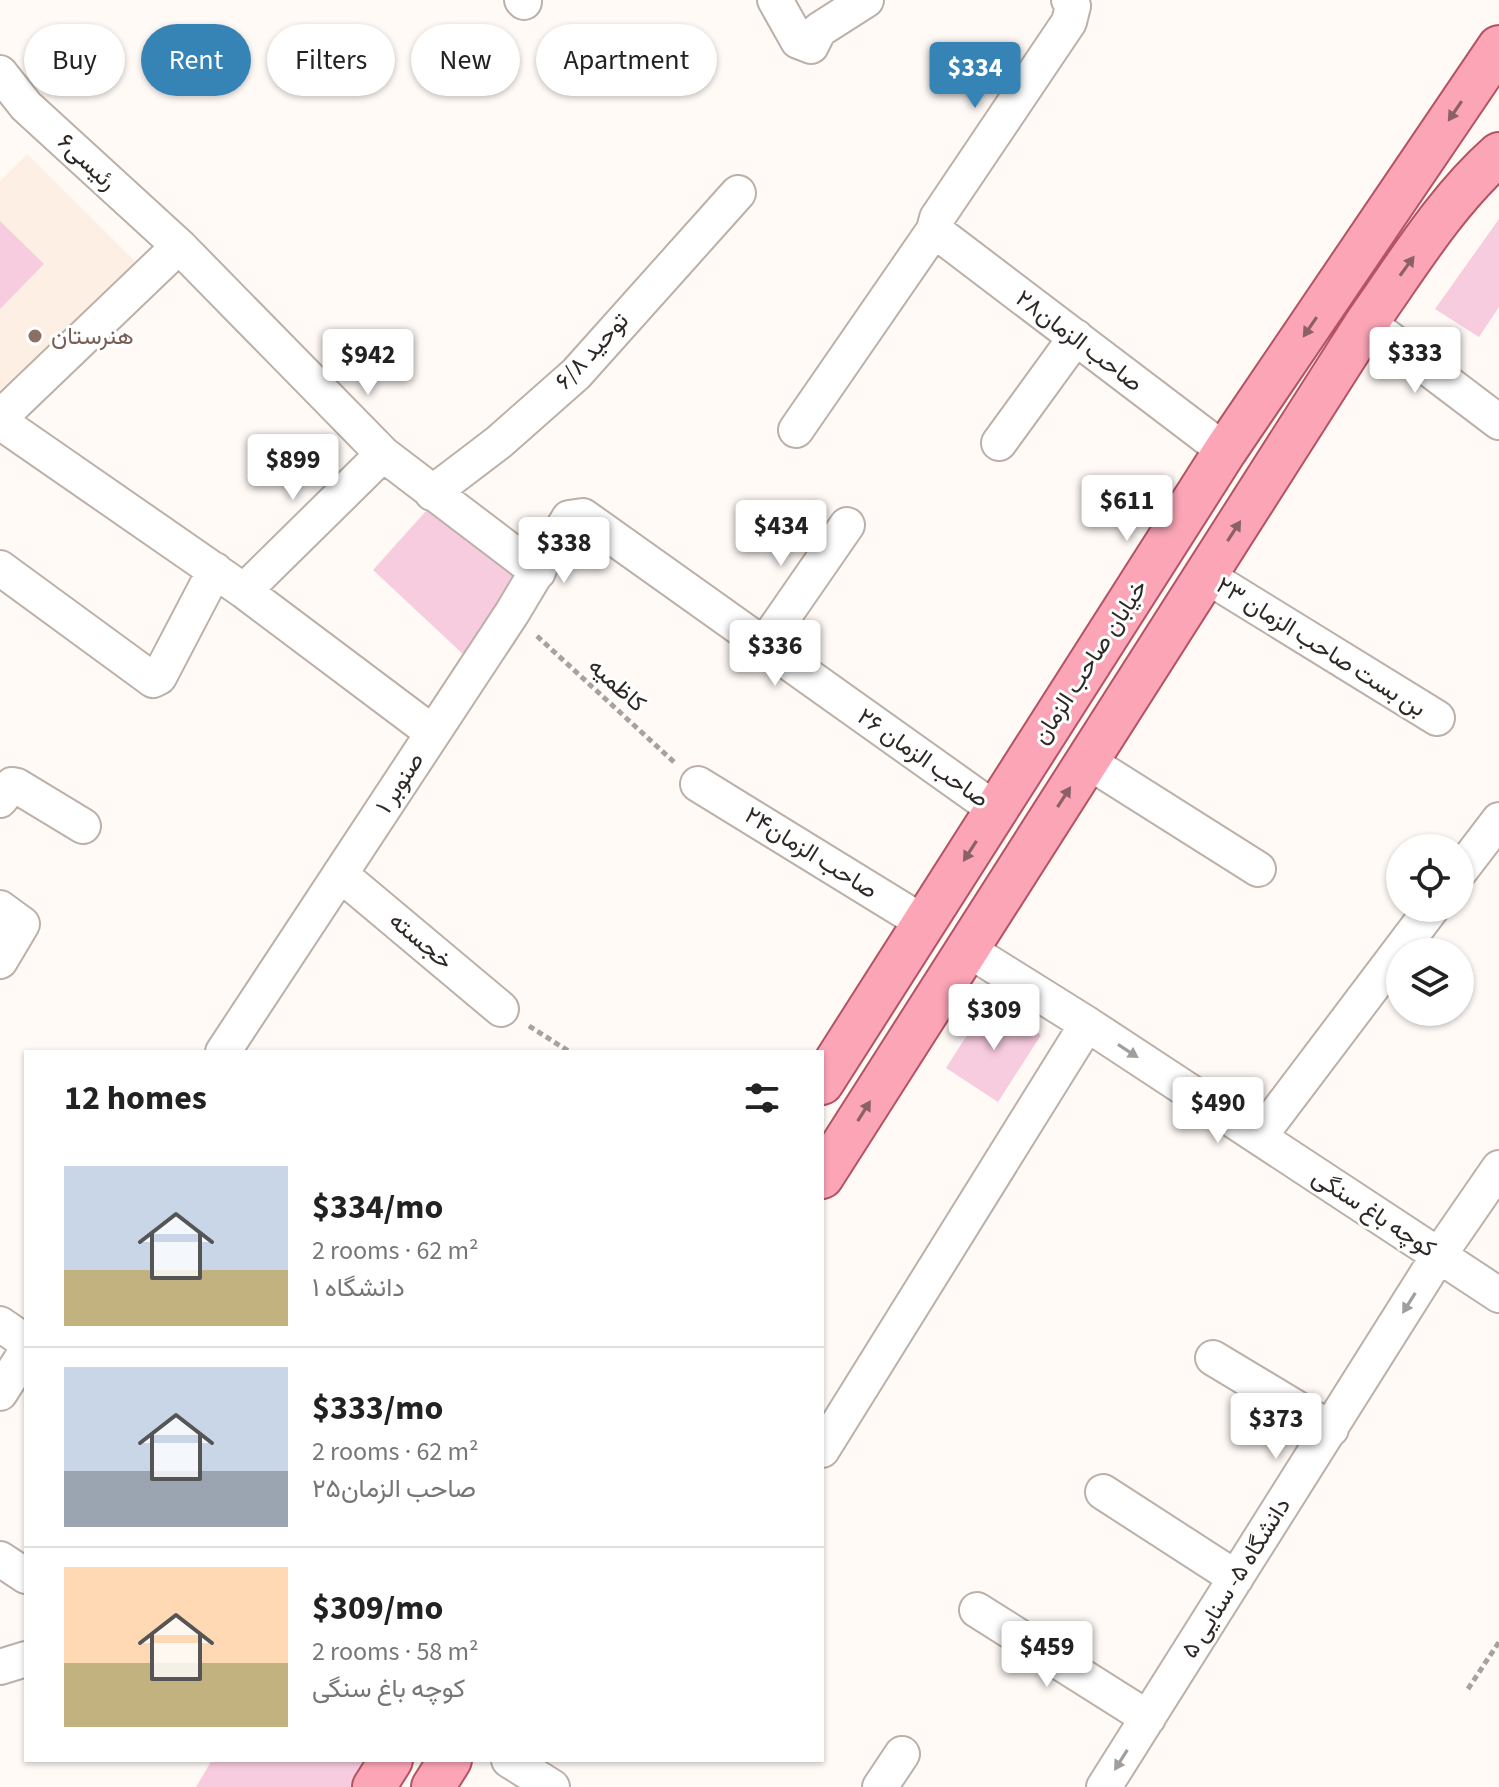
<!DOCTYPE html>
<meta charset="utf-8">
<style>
body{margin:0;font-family:"Source Sans 3",Vazirmatn,sans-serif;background:#f6f6f6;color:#222;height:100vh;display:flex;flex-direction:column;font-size:30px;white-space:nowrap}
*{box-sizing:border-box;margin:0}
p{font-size:26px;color:#767676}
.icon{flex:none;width:44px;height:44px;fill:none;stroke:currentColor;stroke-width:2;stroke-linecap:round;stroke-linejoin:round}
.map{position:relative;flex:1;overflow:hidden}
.side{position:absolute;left:24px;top:1050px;width:800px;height:712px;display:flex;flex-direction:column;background:#fff;border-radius:0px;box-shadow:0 2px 6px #0004}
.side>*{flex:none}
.top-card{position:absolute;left:24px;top:24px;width:800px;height:72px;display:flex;gap:16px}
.buttons{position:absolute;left:1386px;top:834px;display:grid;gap:16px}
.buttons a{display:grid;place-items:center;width:88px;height:88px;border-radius:50%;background:#fff;box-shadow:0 2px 6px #0004;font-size:40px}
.price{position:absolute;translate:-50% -68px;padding:0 18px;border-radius:8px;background:#fff;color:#222;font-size:26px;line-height:52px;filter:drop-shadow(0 2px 4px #0008)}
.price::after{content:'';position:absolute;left:50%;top:48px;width:24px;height:18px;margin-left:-12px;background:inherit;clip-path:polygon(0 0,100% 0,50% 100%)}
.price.on{background:#3683b6;color:#fff}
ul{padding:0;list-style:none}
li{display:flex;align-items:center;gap:24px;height:200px;padding:0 40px}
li+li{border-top:2px solid #e0e0e0}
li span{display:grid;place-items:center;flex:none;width:224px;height:160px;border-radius:0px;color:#555}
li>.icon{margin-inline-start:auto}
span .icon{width:96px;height:96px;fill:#fffc;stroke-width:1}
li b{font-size:34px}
h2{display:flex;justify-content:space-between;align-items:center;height:96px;padding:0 40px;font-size:34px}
.chip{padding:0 28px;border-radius:36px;background:#fff;box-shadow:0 2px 6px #0004;font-size:28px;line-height:72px}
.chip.on{background:#3683b6;color:#fff}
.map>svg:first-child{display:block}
.built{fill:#feefe4}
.building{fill:#f8ccdf}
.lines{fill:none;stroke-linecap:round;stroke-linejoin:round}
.minor-casing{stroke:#bcb0a8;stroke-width:38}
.major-casing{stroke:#b35364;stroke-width:46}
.path{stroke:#a7a29e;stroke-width:5;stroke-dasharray:6 4;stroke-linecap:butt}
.minor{stroke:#fff;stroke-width:34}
.major{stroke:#fca5b6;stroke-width:42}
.oneway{fill:#8b6167}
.oneway2{fill:#a19f9d}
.education-dot{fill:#8d6e63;stroke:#fff;stroke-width:3}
.labels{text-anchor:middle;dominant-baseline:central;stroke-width:6;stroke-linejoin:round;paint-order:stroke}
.street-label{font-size:24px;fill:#2e2926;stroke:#fff}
.education-label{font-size:24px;fill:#785e54;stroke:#fff;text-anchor:start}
</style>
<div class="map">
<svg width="1499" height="1787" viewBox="0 0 1499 1787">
<rect width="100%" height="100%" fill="#fffaf6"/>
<path class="built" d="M27,154L139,265L0,407V181Z"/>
<path class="building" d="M1499,219V307L1479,337L1435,309Z
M0,221L44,264L0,309Z
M435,501L527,567L465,656L373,570Z
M989,1001L1041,1035L998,1102L946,1068Z
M212,1760H381L363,1787H196Z"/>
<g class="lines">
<defs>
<path id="minor" d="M522,0L524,2
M775,0L798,41L811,46L819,30L866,0
M0,73L26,106L179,246L383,454L538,572
M934,230L1225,451
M179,246L12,406L5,416L9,428L244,591L433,733
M1367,322L1499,422
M796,430L934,230L937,218L1069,22L1073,6L1069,0
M999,443L1076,337
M432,493L499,442L576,374L738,193
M0,568L153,680L159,677L215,570
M1205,575L1437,718
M244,591L383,454
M764,645L847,525
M1087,761L1258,869
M698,784L924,923
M0,800L12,785L17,786L83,826
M1460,871L1499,820
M340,874L501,1009
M0,908L22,924L0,961
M967,949L1087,1024L1499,1295
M223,1052L512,613L569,518L583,516L996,810
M1259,1137L1432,908
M0,1324L26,1342
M1213,1358L1331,1429
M0,1393L26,1352
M822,1450L1087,1024
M1103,1492L1236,1578
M0,1559L26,1576
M977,1610L1148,1718
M0,1667L26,1659
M509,1760L552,1787
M880,1787L902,1754
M1104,1787L1439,1255L1499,1168"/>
<path id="major" d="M822,1083L1225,451L1499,47
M822,1177L1367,322C1408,264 1446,201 1499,154
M374,1787L391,1760
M433,1787L450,1760"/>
</defs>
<use href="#minor" class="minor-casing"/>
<use href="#major" class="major-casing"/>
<path class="path" d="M537,636L674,762
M529,1026L570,1052
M1468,1689L1499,1642"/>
<use href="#minor" class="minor"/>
<use href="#major" class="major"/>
</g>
<defs><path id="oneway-solid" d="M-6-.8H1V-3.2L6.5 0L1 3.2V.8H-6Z" transform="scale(2)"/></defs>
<g class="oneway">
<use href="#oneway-solid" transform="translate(1455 111) rotate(124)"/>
<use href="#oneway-solid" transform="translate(1407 266) rotate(-54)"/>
<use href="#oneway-solid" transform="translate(1310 327) rotate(124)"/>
<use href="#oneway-solid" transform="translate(1234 531) rotate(-57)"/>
<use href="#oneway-solid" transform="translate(1064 797) rotate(-57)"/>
<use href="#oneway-solid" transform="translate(970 851) rotate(123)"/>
<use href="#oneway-solid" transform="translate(864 1111) rotate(-58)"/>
</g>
<g class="oneway2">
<use href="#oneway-solid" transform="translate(1128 1051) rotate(33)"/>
<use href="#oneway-solid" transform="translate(1409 1303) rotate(122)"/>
<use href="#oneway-solid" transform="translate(1121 1760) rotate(122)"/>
</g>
<circle class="education-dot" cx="35" cy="336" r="8"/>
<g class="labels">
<g class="street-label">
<text transform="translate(87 162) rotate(43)">رئیسی۶</text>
<text transform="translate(1079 341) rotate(37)">صاحب الزمان۲۸</text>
<text transform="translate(592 351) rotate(-47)">توحید ۶/۸</text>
<text transform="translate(1321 647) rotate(32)">بن بست صاحب الزمان ۲۳</text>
<text transform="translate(1090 662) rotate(-57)">خیابان صاحب الزمان</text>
<text transform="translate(617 685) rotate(42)">کاظمیه</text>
<text transform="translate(923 758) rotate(35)">صاحب الزمان ۲۶</text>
<text transform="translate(400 783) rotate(-57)">صنوبر ۱</text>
<text transform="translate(811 853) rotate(32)">صاحب الزمان۲۴</text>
<text transform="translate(421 941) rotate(40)">خجسته</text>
<text transform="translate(1374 1213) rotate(33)">کوچه باغ سنگی</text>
<text transform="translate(1236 1578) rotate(-58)">دانشگاه ۵- سنایی ۵</text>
</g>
<g class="education-label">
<text x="51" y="336">هنرستان</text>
</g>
</g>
</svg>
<div class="buttons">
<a><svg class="icon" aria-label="locate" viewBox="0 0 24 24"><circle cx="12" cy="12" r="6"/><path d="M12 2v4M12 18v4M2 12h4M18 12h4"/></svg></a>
<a><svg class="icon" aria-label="layers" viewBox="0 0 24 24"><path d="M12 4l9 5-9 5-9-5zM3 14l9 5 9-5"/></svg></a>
</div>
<b class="price on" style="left:975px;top:110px">$334</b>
<b class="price" style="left:1415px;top:395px">$333</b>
<b class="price" style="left:368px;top:397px">$942</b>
<b class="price" style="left:293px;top:502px">$899</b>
<b class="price" style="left:1127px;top:543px">$611</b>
<b class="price" style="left:781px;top:568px">$434</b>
<b class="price" style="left:564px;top:585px">$338</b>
<b class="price" style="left:775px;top:688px">$336</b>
<b class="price" style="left:994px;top:1052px">$309</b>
<b class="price" style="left:1218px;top:1145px">$490</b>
<b class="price" style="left:1276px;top:1461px">$373</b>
<b class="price" style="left:1047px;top:1689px">$459</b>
<div class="top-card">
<a class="chip">Buy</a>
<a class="chip on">Rent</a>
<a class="chip">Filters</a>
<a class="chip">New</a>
<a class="chip">Apartment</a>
</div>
<section class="side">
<h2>12 homes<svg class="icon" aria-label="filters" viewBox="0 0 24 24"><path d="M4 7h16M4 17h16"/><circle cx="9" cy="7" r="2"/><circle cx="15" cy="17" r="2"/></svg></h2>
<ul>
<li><span style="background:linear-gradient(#c9d6e8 65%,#c2b280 0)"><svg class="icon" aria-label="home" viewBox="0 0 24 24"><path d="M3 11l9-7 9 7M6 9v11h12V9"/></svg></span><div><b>$334/mo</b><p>2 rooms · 62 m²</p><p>دانشگاه ۱</p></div></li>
<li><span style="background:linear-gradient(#c9d6e8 65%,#9aa5b1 0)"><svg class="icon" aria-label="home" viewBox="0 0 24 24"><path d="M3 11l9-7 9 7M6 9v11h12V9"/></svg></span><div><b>$333/mo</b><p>2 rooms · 62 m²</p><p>صاحب الزمان۲۵</p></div></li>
<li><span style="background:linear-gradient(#ffd9b3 60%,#c2b280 0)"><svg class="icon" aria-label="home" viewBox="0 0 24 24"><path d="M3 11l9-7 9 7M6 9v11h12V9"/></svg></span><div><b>$309/mo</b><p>2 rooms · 58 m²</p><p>کوچه باغ سنگی</p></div></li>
</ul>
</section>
</div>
